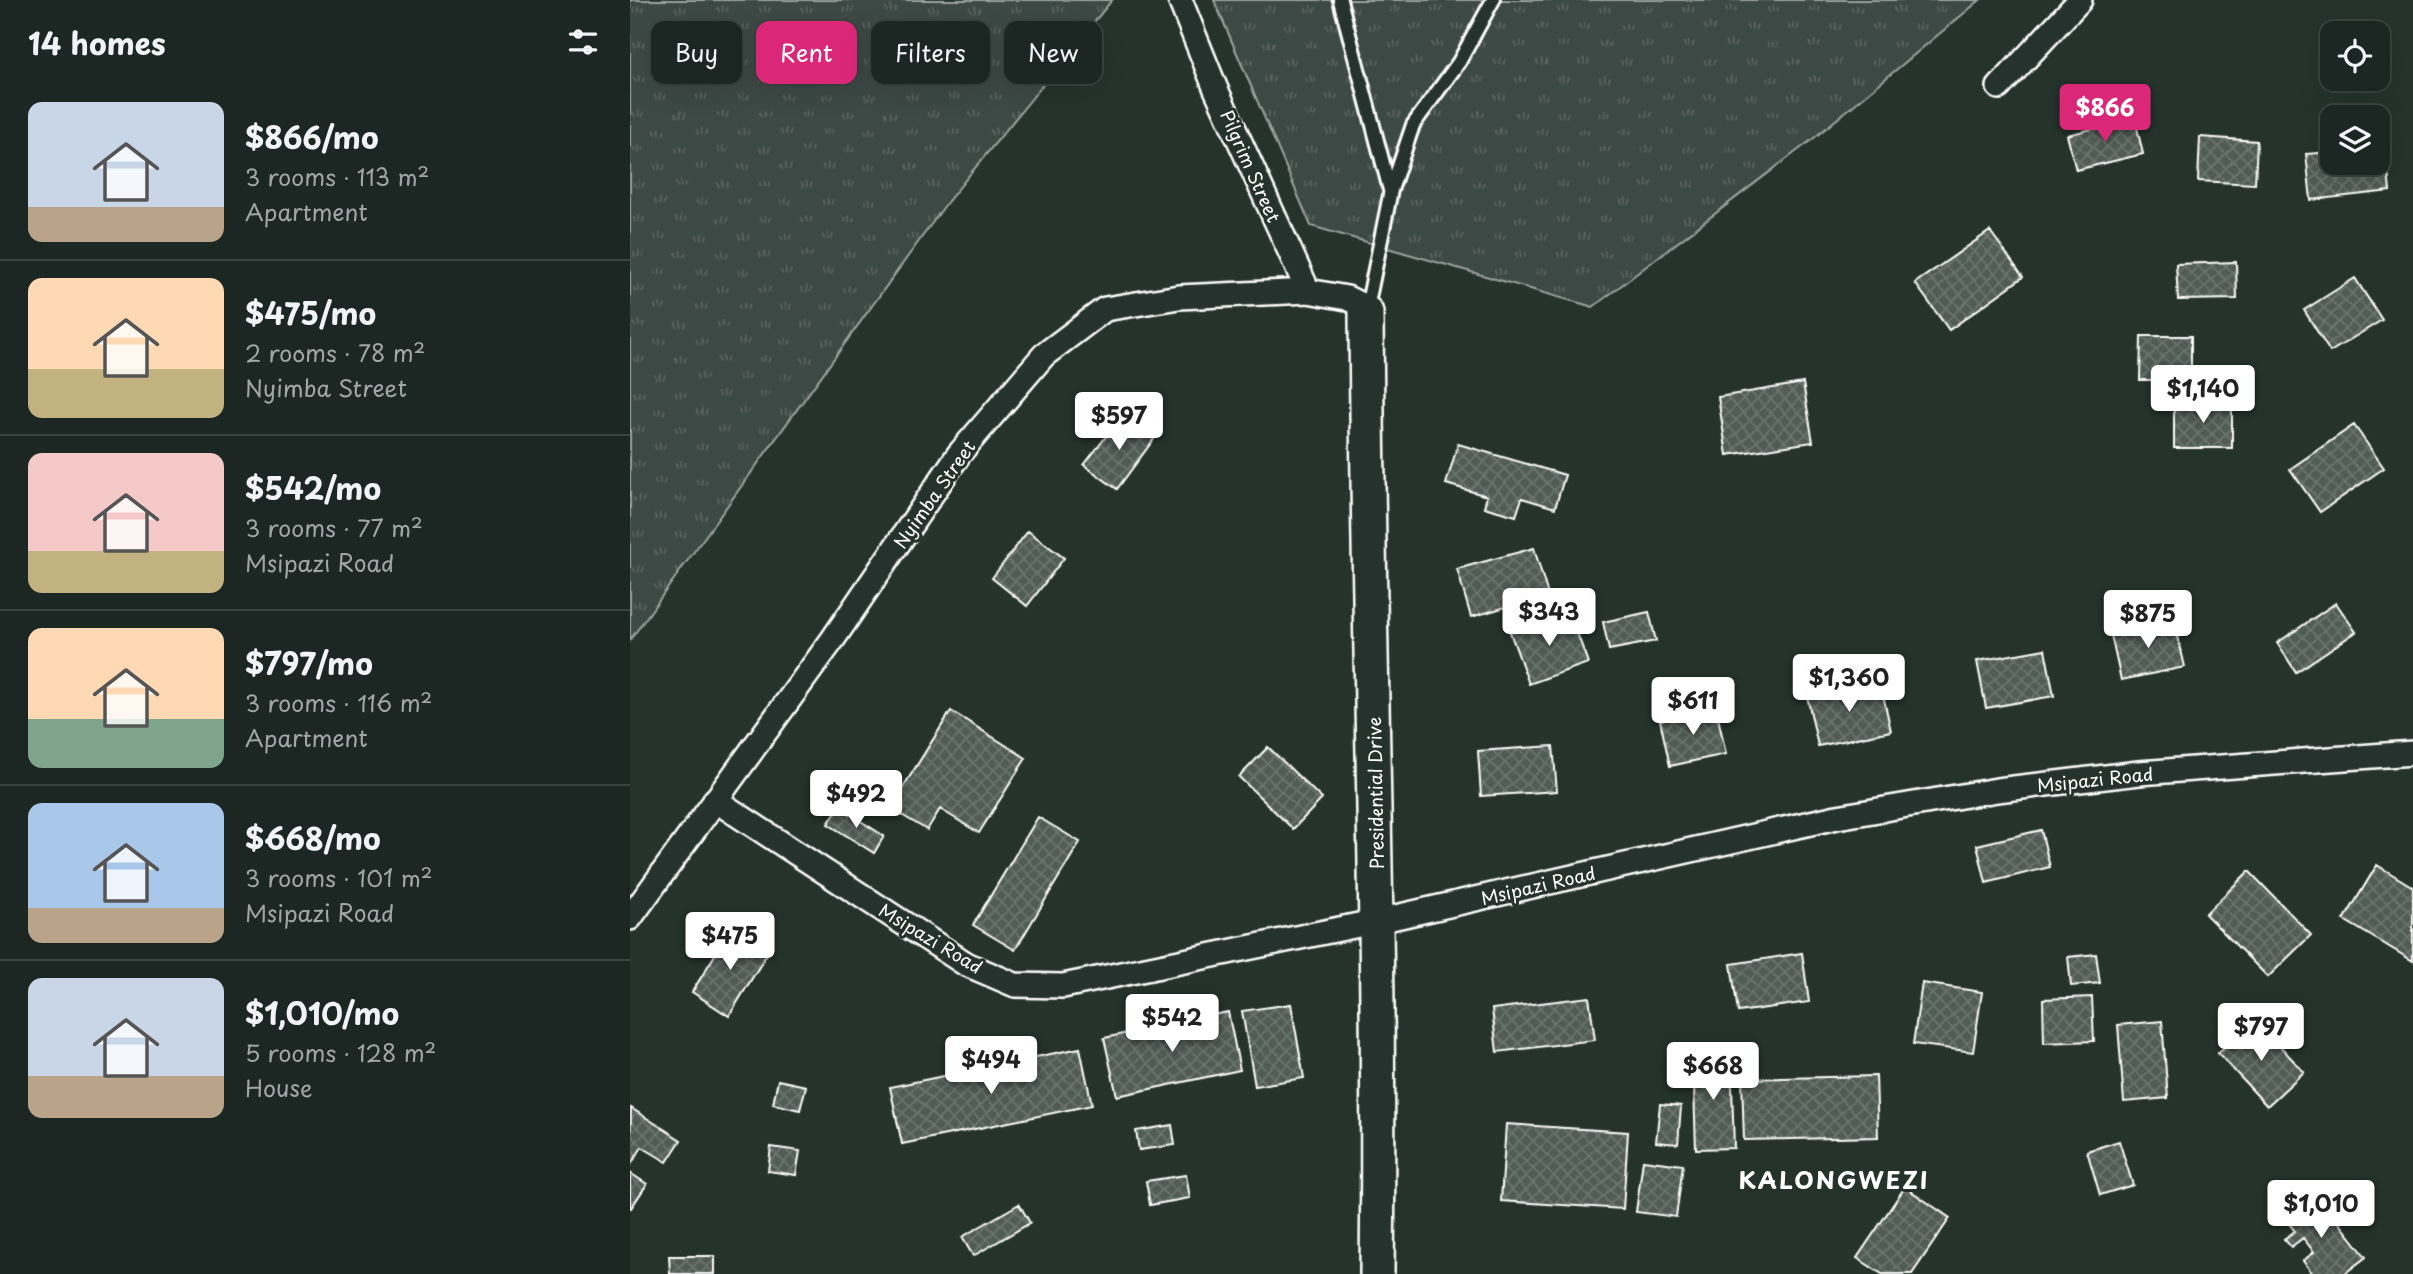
<!DOCTYPE html>
<meta charset="utf-8">
<style>
body{margin:0;font-family:"Playpen Sans",sans-serif;background:#29322f;color:#f1f3f6;height:100vh;display:flex;flex-direction:column;font-size:26px;white-space:nowrap}
*{box-sizing:border-box;margin:0}
p{font-size:23px;color:#a0a5a5}
.icon{flex:none;width:38px;height:38px;fill:none;stroke:currentColor;stroke-width:2;stroke-linecap:round;stroke-linejoin:round}
.map{position:relative;flex:1;overflow:hidden}
.sheet{display:flex;flex-direction:column;background:#1c2622;width:630px}
.sheet>*{flex:none}
.banner{position:absolute;left:21px;top:21px;width:665px;height:63px;display:flex;gap:14px}
.controls{position:absolute;left:1690px;top:21px;display:grid;gap:14px}
.controls a{display:grid;place-items:center;width:70px;height:70px;border-radius:14px;background:#1c2622;box-shadow:0 7px 28px #0002,0 0 0 2px #3a4340;font-size:35px}
.price{position:absolute;translate:-50% -60px;padding:0 16px;border-radius:7px;background:#fff;color:#222;font-size:23px;line-height:46px;filter:drop-shadow(0 2px 4px #0008)}
.price::after{content:'';position:absolute;left:50%;top:42px;width:21px;height:16px;margin-left:-10px;background:inherit;clip-path:polygon(0 0,100% 0,50% 100%)}
.price.on{background:#db2777;color:#fff}
ul{padding:0;list-style:none}
li{display:flex;align-items:center;gap:21px;height:175px;padding:0 28px}
li+li{border-top:2px solid #3a4340}
li span{display:grid;place-items:center;flex:none;width:196px;height:140px;border-radius:14px;color:#555}
li>.icon{margin-inline-start:auto}
span .icon{width:84px;height:84px;fill:#fffc;stroke-width:1}
li b{font-size:30px}
h2{display:flex;justify-content:space-between;align-items:center;height:84px;padding:0 28px;font-size:30px}
.chip{padding:0 24px;border-radius:14px;background:#1c2622;box-shadow:0 7px 28px #0002,0 0 0 2px #3a4340;font-size:24px;line-height:63px}
.chip.on{background:#db2777;color:#fff}
main{display:flex;flex:1;min-height:0}
.map>svg:first-child{display:block}
.grass{fill:url(#grass-tufts);stroke:#9ea4a2;stroke-width:2}
.building{fill:url(#building-cross-hatch);stroke:#fff;stroke-width:2}
.lines{fill:none;stroke-linecap:round;stroke-linejoin:round}
.lane-casing{stroke:#fff;stroke-width:18}
.street-casing{stroke:#fff;stroke-width:28}
.secondary-casing{stroke:#fff;stroke-width:38}
.lane{stroke:#26332d;stroke-width:12}
.street{stroke:#26332d;stroke-width:23}
.secondary{stroke:#26332d;stroke-width:33}
.labels{text-anchor:middle;dominant-baseline:central;stroke-width:6;stroke-linejoin:round;paint-order:stroke}
.street-label{font-size:18px;fill:#fff;stroke:#26332d}
.district-label{font-size:24px;font-weight:bold;letter-spacing:2px;fill:#fff;stroke:#26332d}
</style>
<main>
<section class="sheet">
<h2>14 homes<svg class="icon" aria-label="filters" viewBox="0 0 24 24"><path d="M4 7h16M4 17h16"/><circle cx="9" cy="7" r="2"/><circle cx="15" cy="17" r="2"/></svg></h2>
<ul>
<li><span style="background:linear-gradient(#c9d6e8 75%,#b9a48a 0)"><svg class="icon" aria-label="home" viewBox="0 0 24 24"><path d="M3 11l9-7 9 7M6 9v11h12V9"/></svg></span><div><b>$866/mo</b><p>3 rooms · 113 m²</p><p>Apartment</p></div></li>
<li><span style="background:linear-gradient(#ffd9b3 65%,#c2b280 0)"><svg class="icon" aria-label="home" viewBox="0 0 24 24"><path d="M3 11l9-7 9 7M6 9v11h12V9"/></svg></span><div><b>$475/mo</b><p>2 rooms · 78 m²</p><p>Nyimba Street</p></div></li>
<li><span style="background:linear-gradient(#f6c9c9 70%,#c2b280 0)"><svg class="icon" aria-label="home" viewBox="0 0 24 24"><path d="M3 11l9-7 9 7M6 9v11h12V9"/></svg></span><div><b>$542/mo</b><p>3 rooms · 77 m²</p><p>Msipazi Road</p></div></li>
<li><span style="background:linear-gradient(#ffd9b3 65%,#7fa58c 0)"><svg class="icon" aria-label="home" viewBox="0 0 24 24"><path d="M3 11l9-7 9 7M6 9v11h12V9"/></svg></span><div><b>$797/mo</b><p>3 rooms · 116 m²</p><p>Apartment</p></div></li>
<li><span style="background:linear-gradient(#a9c7e8 75%,#b9a48a 0)"><svg class="icon" aria-label="home" viewBox="0 0 24 24"><path d="M3 11l9-7 9 7M6 9v11h12V9"/></svg></span><div><b>$668/mo</b><p>3 rooms · 101 m²</p><p>Msipazi Road</p></div></li>
<li><span style="background:linear-gradient(#c9d6e8 70%,#b9a48a 0)"><svg class="icon" aria-label="home" viewBox="0 0 24 24"><path d="M3 11l9-7 9 7M6 9v11h12V9"/></svg></span><div><b>$1,010/mo</b><p>5 rooms · 128 m²</p><p>House</p></div></li>
</ul>
</section>
<div class="map">
<svg width="1783" height="1274" viewBox="0 0 1783 1274">
<defs>
<pattern id="grass-tufts" width="24" height="20" patternUnits="userSpaceOnUse" patternTransform="scale(1.75)"><rect width="24" height="20" fill="#3e4944"/><path d="M3 7l-1-3M5 7V3M7 7l1-3M15 17l-1-3M17 17v-4M19 17l1-3" fill="none" stroke="#5b6460"/></pattern>
<pattern id="building-cross-hatch" width="8" height="8" patternUnits="userSpaceOnUse" patternTransform="scale(1.75)"><rect width="8" height="8" fill="#515c57"/><path d="M0 0l8 8M0 8l8-8" fill="none" stroke="#6b7470"/></pattern>
</defs>
<rect width="100%" height="100%" fill="#26332d"/>
<filter id="ink" filterUnits="userSpaceOnUse"><feTurbulence type="fractalNoise" baseFrequency=".0143" numOctaves="2"/><feDisplacementMap in="SourceGraphic" scale="14" xChannelSelector="R" yChannelSelector="G"/><feConvolveMatrix kernelMatrix="1 2 1 2 8 2 1 2 1" color-interpolation-filters="sRGB"/></filter>
<g filter="url(#ink)">
<path class="grass" d="M0,0H482L318,201L0,640Z
M584,0H1350L1184,138L963,307L681,226Z"/>
<path class="building" d="M1505,119L1513,154L1446,170L1437,135Z
M1570,137L1627,141L1625,184L1568,181Z
M1755,146L1760,191L1681,200L1676,154L1703,152V163H1748V147Z
M1360,231L1393,277L1319,330L1285,283Z
M1606,262L1607,299L1548,300L1546,264Z
M1725,278L1752,320L1700,352L1674,310Z
M1511,336H1561V380H1510Z
M1173,383L1183,442L1097,455L1088,397Z
M1544,402L1602,403V448H1544Z
M492,416L524,439L487,489L454,465Z
M1724,425L1754,468L1690,512L1660,469Z
M828,444L935,475L925,508L892,498L886,516L854,507L857,496L816,484Z
M398,531L434,558L397,606L362,578Z
M904,548L918,595L841,617L827,569Z
M1706,603L1726,632L1666,672L1647,643Z
M939,611L958,663L899,684L880,632Z
M1019,612L1026,641L979,650L973,622Z
M1544,620L1555,667L1491,680L1481,635Z
M1415,649L1424,696L1356,708L1347,661Z
M1250,681L1261,731L1188,746L1177,696Z
M1086,708L1096,754L1040,766L1030,720Z
M321,711L396,758L349,833L310,809L297,830L260,808Z
M923,746L927,791L851,796L848,751Z
M638,747L692,799L663,829L609,777Z
M209,807L254,836L244,853L198,824Z
M408,817L450,842L385,950L343,925Z
M1411,830L1420,867L1356,883L1347,845Z
M1747,865L1783,887V961L1714,920Z
M1619,871L1681,935L1638,977L1575,914Z
M101,929L138,952L99,1016L62,992Z
M1172,953L1179,1002L1108,1012L1101,964Z
M1466,954L1470,983L1441,986L1438,957Z
M1292,983L1352,992L1343,1052L1283,1044Z
M959,997L965,1040L867,1052L862,1009Z
M1462,997L1464,1041L1414,1043L1413,999Z
M661,1004L674,1078L625,1086L612,1011Z
M598,1012L610,1070L487,1096L474,1038Z
M1625,1019L1674,1072L1637,1106L1588,1053Z
M1532,1021L1538,1098L1494,1102L1488,1025Z
M450,1048L462,1105L272,1144L260,1087Z
M1101,1055L1104,1148L1066,1149L1063,1056Z
M1246,1076L1248,1137L1114,1140L1112,1079Z
M148,1080L176,1086L170,1110L143,1104Z
M1030,1104L1051,1106L1048,1144L1026,1142Z
M1,1108L51,1140L37,1162L12,1147L0,1166Z
M876,1124L998,1132L993,1209L871,1201Z
M542,1125L545,1145L509,1150L506,1131Z
M1489,1141L1503,1185L1470,1195L1457,1151Z
M141,1147L170,1151L166,1175L138,1171Z
M1013,1160L1053,1165L1046,1217L1006,1212Z
M0,1173L17,1184L1,1208H0Z
M556,1175L560,1198L520,1205L516,1181Z
M1275,1187L1320,1218L1282,1274H1252L1227,1258Z
M1670,1194L1694,1224L1704,1216L1736,1257L1714,1274H1683L1673,1261L1684,1252L1673,1238L1661,1247L1654,1239L1665,1231L1648,1210Z
M389,1204L400,1223L343,1256L332,1237Z
M39,1256H85V1274H40Z"/>
<g class="lines">
<defs>
<path id="lane" d="M710,0L760,190
M736,313L761,190L783,125L829,62L863,0"/>
<path id="street" d="M550,0L585,87L678,291
M1369,87L1450,0
M85,800L336,964L385,985L433,986L748,921L1207,817L1367,790L1509,773L1783,753
M0,918L203,639L329,454L414,355L475,309L549,297L678,291L717,298L729,304L736,313"/>
<path id="secondary" d="M736,313C738,633 751,953 747,1274"/>
</defs>
<use href="#lane" class="lane-casing"/>
<use href="#street" class="street-casing"/>
<use href="#secondary" class="secondary-casing"/>
<use href="#lane" class="lane"/>
<use href="#street" class="street"/>
<use href="#secondary" class="secondary"/>
</g>
</g>
<g class="labels">
<g class="street-label">
<text transform="translate(621 166) rotate(66)">Pilgrim Street</text>
<text transform="translate(304 494) rotate(-55)">Nyimba Street</text>
<text transform="translate(1465 779) rotate(-6)">Msipazi Road</text>
<text transform="translate(745 793) rotate(-91)">Presidential Drive</text>
<text transform="translate(908 885) rotate(-13)">Msipazi Road</text>
<text transform="translate(301 938) rotate(31)">Msipazi Road</text>
</g>
<g class="district-label">
<text x="1204" y="1179">KALONGWEZI</text>
</g>
</g>
</svg>
<div class="controls">
<a><svg class="icon" aria-label="locate" viewBox="0 0 24 24"><circle cx="12" cy="12" r="6"/><path d="M12 2v4M12 18v4M2 12h4M18 12h4"/></svg></a>
<a><svg class="icon" aria-label="layers" viewBox="0 0 24 24"><path d="M12 4l9 5-9 5-9-5zM3 14l9 5 9-5"/></svg></a>
</div>
<b class="price on" style="left:1475px;top:144px">$866</b>
<b class="price" style="left:1573px;top:425px">$1,140</b>
<b class="price" style="left:489px;top:452px">$597</b>
<b class="price" style="left:919px;top:648px">$343</b>
<b class="price" style="left:1518px;top:650px">$875</b>
<b class="price" style="left:1219px;top:714px">$1,360</b>
<b class="price" style="left:1063px;top:737px">$611</b>
<b class="price" style="left:226px;top:830px">$492</b>
<b class="price" style="left:100px;top:972px">$475</b>
<b class="price" style="left:542px;top:1054px">$542</b>
<b class="price" style="left:1631px;top:1063px">$797</b>
<b class="price" style="left:361px;top:1096px">$494</b>
<b class="price" style="left:1083px;top:1102px">$668</b>
<b class="price" style="left:1691px;top:1240px">$1,010</b>
<div class="banner">
<a class="chip">Buy</a>
<a class="chip on">Rent</a>
<a class="chip">Filters</a>
<a class="chip">New</a>
</div>
</div>
</main>
